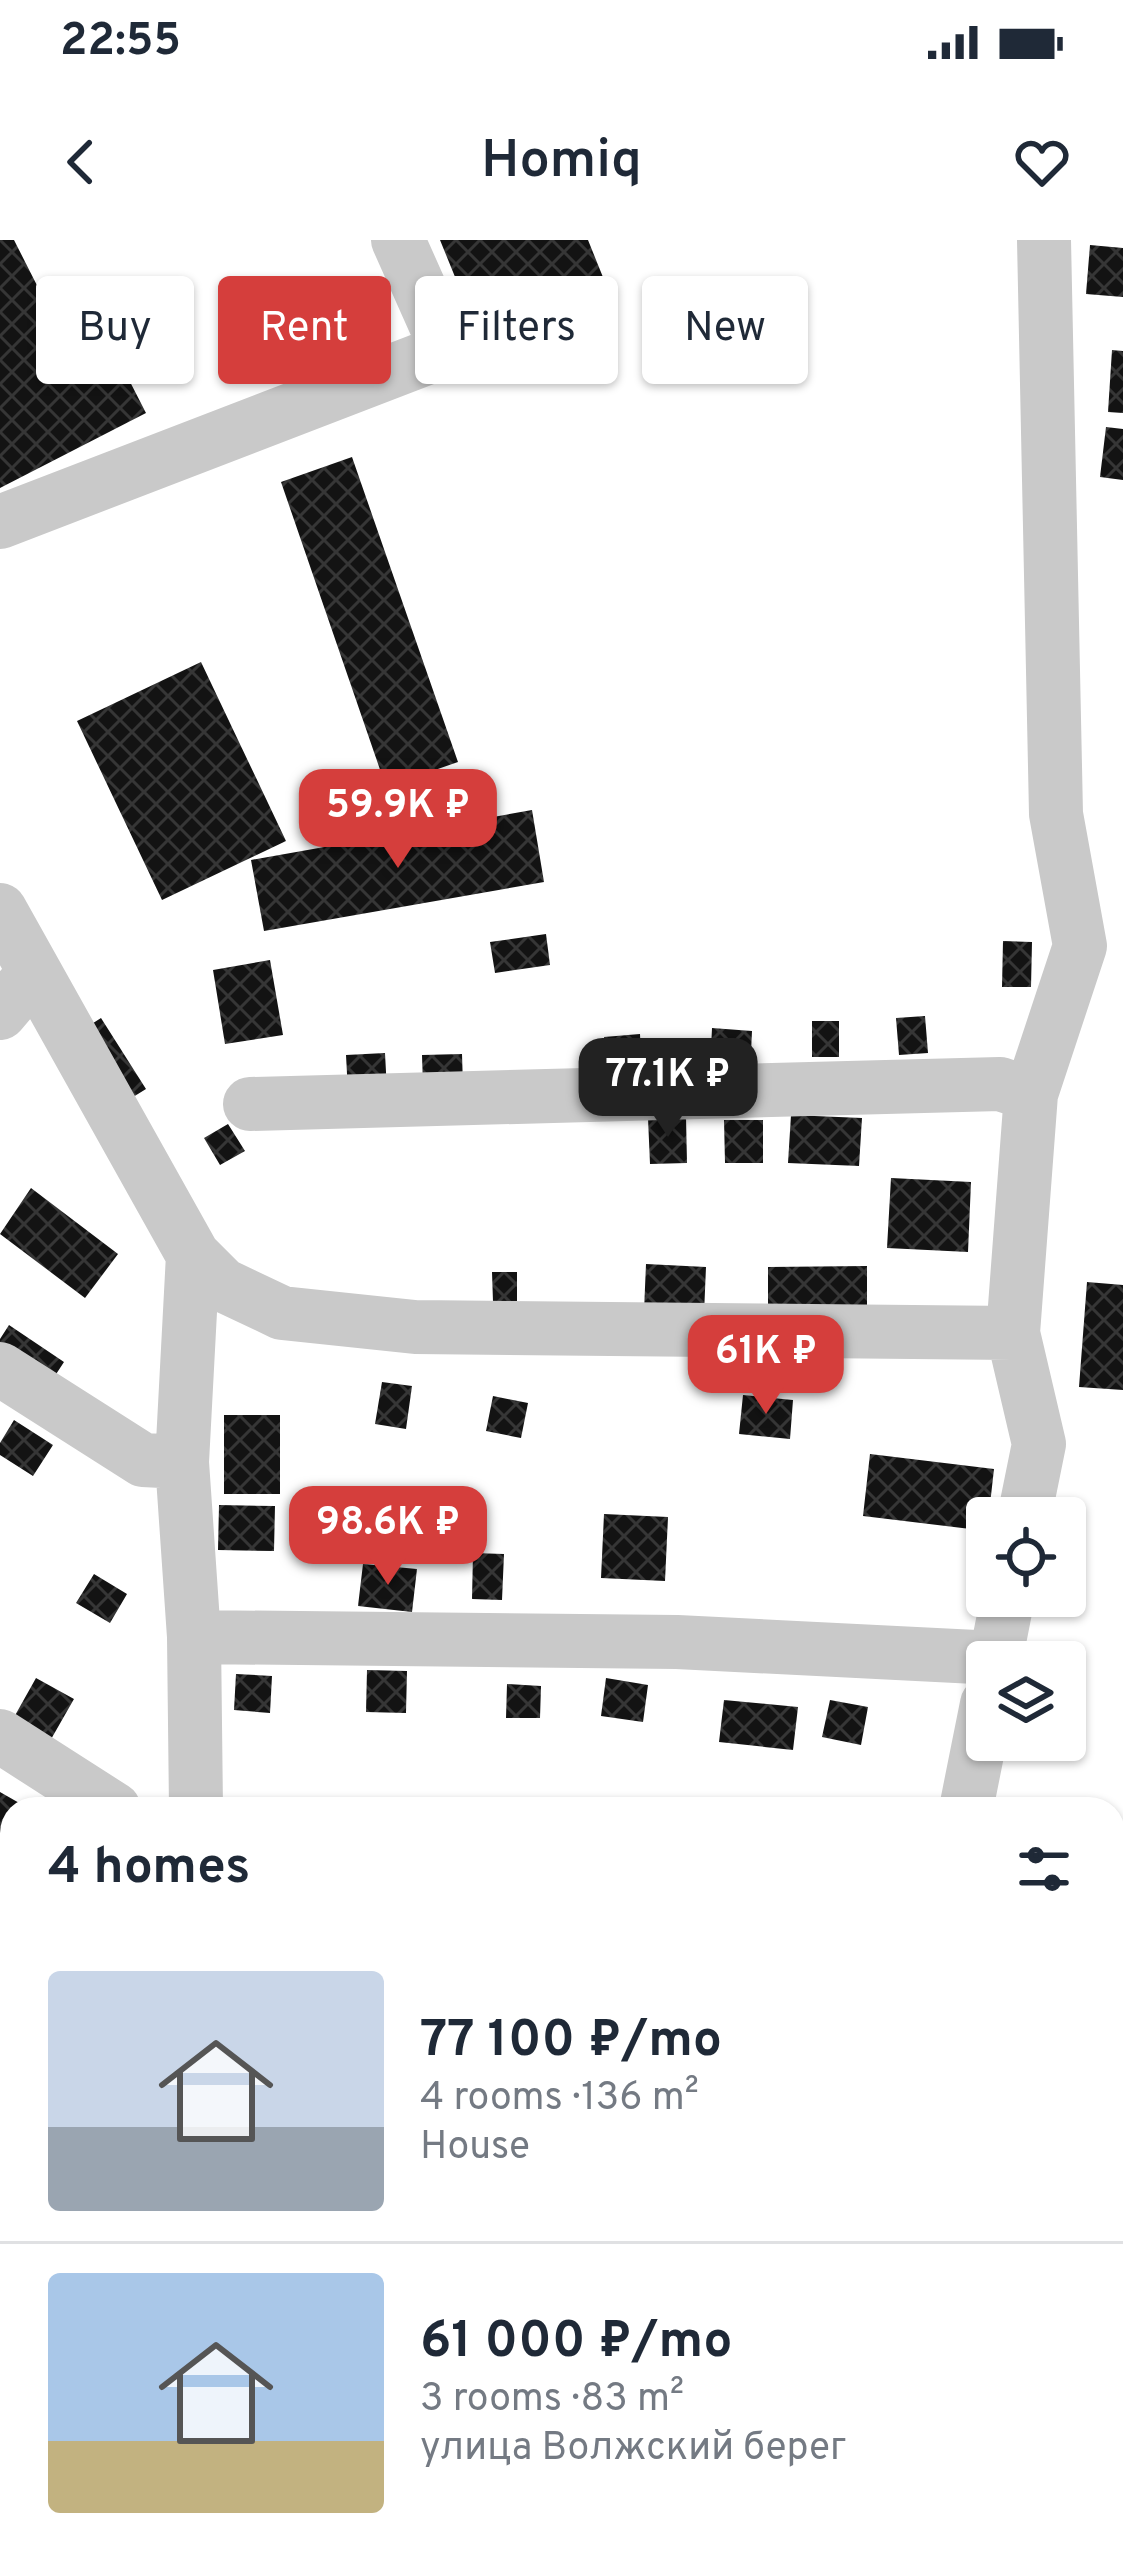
<!DOCTYPE html>
<meta charset="utf-8">
<style>
body{margin:0;font-family:Overpass,sans-serif;background:#f2f2f3;color:#1f2937;height:100vh;display:flex;flex-direction:column;font-size:45px;white-space:nowrap}
*{box-sizing:border-box;margin:0}
p{font-size:39px;color:#747a83}
.icon{flex:none;width:66px;height:66px;fill:none;stroke:currentColor;stroke-width:2;stroke-linecap:round;stroke-linejoin:round}
.map{position:relative;flex:1;overflow:hidden}
.details{position:absolute;left:0px;top:1557px;width:1125px;height:768px;display:flex;flex-direction:column;background:#fff;border-radius:36px 36px 0 0;box-shadow:0 3px 9px #0004}
.details>*{flex:none}
.banner{position:absolute;left:36px;top:36px;width:1053px;height:108px;display:flex;gap:24px}
.controls{position:absolute;left:966px;top:1257px;display:grid;gap:24px}
.controls a{display:grid;place-items:center;width:120px;height:120px;border-radius:12px;background:#fff;box-shadow:0 3px 9px #0004;font-size:60px}
.price{position:absolute;translate:-50% -102px;padding:0 27px;border-radius:24px;background:#d53e3c;color:#fff;font-size:39px;line-height:78px;filter:drop-shadow(0 3px 6px #0008)}
.price::after{content:'';position:absolute;left:50%;top:72px;width:36px;height:27px;margin-left:-18px;background:inherit;clip-path:polygon(0 0,100% 0,50% 100%)}
.price.current{background:#222;color:#fff}
ul{padding:0;list-style:none}
li{display:flex;align-items:center;gap:36px;height:300px;padding:0 48px}
li+li{border-top:3px solid #e0e1e3}
li span{display:grid;place-items:center;flex:none;width:336px;height:240px;border-radius:12px;color:#555}
li>.icon{margin-inline-start:auto}
span .icon{width:144px;height:144px;fill:#fffc;stroke-width:1}
li b{font-size:51px}
h2{display:flex;justify-content:space-between;align-items:center;height:144px;padding:0 48px;font-size:51px}
.tag{padding:0 42px;border-radius:12px;background:#fff;box-shadow:0 3px 9px #0004;font-size:42px;line-height:108px}
.tag.current{background:#d53e3c;color:#fff}
.status{display:flex;justify-content:space-between;align-items:center;height:84px;padding:0 60px;background:#fff;direction:ltr}
.status svg{height:33px;fill:currentColor}
header{display:flex;justify-content:space-between;align-items:center;height:156px;padding:0 48px;background:#fff;font-size:54px;font-weight:600}
.map>svg:first-child{display:block}
.building{fill:url(#building-cross-hatch)}
.lines{fill:none;stroke-linecap:round;stroke-linejoin:round}
.minor{stroke:#c9c9c9;stroke-width:54}
</style>
<div class="status"><b>22:55</b><svg viewBox="0 0 49 12"><path d="M0 12V9h3v3zM5 12V6h3v6zM10 12V3h3v9zM15 12V0h3v12zM26 1h20v11H26zM47 4h2v5h-2z"/></svg></div>
<header><svg class="icon" aria-label="back" viewBox="0 0 24 24"><path d="M15 5l-7 7 7 7"/></svg>Homiq<svg class="icon" aria-label="heart" viewBox="0 0 24 24"><path d="M12 20l-8-8c-3-5 5-10 8-4 3-6 11-1 8 4z"/></svg></header>
<div class="map">
<svg width="1123" height="2325" viewBox="0 0 1123 2325">
<defs>
<pattern id="building-cross-hatch" width="8" height="8" patternUnits="userSpaceOnUse" patternTransform="scale(3)"><rect width="8" height="8" fill="#131313"/><path d="M0 0l8 8M0 8l8-8" fill="none" stroke="#363636"/></pattern>
</defs>
<rect width="100%" height="100%" fill="#fff"/>
<path class="building" d="M0,0H14L51,73L70,64L89,101L105,93L146,173L0,248Z
M440,0H588L615,67L488,118Z
M1090,5L1123,8V57L1086,54Z
M1112,110L1123,111V173L1108,172Z
M1106,187L1123,189V240L1100,237Z
M352,217L458,522L386,547L281,242Z
M201,422L286,601L162,660L77,481Z
M532,570L544,642L264,691L251,620Z
M546,694L550,725L495,733L490,702Z
M1003,701L1032,702L1031,747H1002Z
M270,720L283,795L225,804L213,730Z
M925,776L928,813L899,815L896,778Z
M101,778L146,849L117,867L73,796Z
M812,781H839V817H812Z
M712,788L752,791L750,834L710,831Z
M640,794L642,834L607,836L604,797Z
M385,813L387,851L348,853L346,815Z
M462,814L463,846L423,848L422,815Z
M791,875L862,878L859,926L788,923Z
M686,877L687,923L650,924L648,878Z
M724,880H763V923H725Z
M228,884L245,911L220,925L204,898Z
M891,938L971,942L968,1012L887,1008Z
M31,948L118,1014L85,1058L0,994Z
M646,1024L706,1027L704,1074L644,1071Z
M867,1026V1066L768,1067V1027Z
M492,1032H517V1061L493,1062Z
M1087,1042L1123,1045V1150L1079,1147Z
M9,1085L64,1122L45,1151L0,1122V1099Z
M382,1142L412,1146L406,1189L375,1184Z
M743,1155L793,1160L790,1199L739,1194Z
M493,1156L528,1163L521,1198L486,1191Z
M224,1175H280V1254H224Z
M14,1180L53,1205L33,1236L0,1215V1203Z
M870,1214L994,1229L987,1291L863,1276Z
M219,1265L275,1266L274,1311L218,1310Z
M604,1274L668,1277L665,1341L601,1338Z
M473,1313L504,1314L502,1360L472,1359Z
M363,1324L417,1329L412,1372L358,1366Z
M94,1334L127,1354L110,1383L76,1363Z
M367,1430L407,1431L406,1473L366,1472Z
M236,1434L272,1436L270,1473L234,1470Z
M36,1438L74,1459L50,1501L13,1479Z
M606,1438L648,1445L643,1482L601,1476Z
M507,1444L541,1446L540,1478H506Z
M724,1460L798,1467L793,1510L719,1502Z
M830,1460L868,1467L861,1505L822,1497Z
M0,1552L21,1564L12,1569V1579L0,1599Z
M406,1563L452,1564V1569H406Z
M0,1790L12,1798L0,1820Z
M5,2087L12,2091V2136L0,2131V2098Z
M0,2230L12,2235V2255L5,2269L0,2267Z
M352,2313H390V2325H352Z
M526,2313H583L582,2325H525Z"/>
<g class="lines">
<path class="minor" d="M0,282L447,110L398,0
M0,670L193,1015L223,1045L282,1073L415,1087L1013,1093
M0,773L34,733
M250,864L1000,844L1031,854
M193,1015L182,1222L194,1397L196,1569
M0,1129L143,1220L182,1222
M1024,1278L1039,1204L1013,1093L1031,854L1080,706L1056,574L1044,0
M194,1397L677,1402L996,1418
M995,1422L1008,1356
M0,1496L114,1569
M966,1569L987,1464
M0,1936L12,1909
M225,2313L226,2325
M675,2325L681,2313"/>
</g>
</svg>
<div class="controls">
<a><svg class="icon" aria-label="locate" viewBox="0 0 24 24"><circle cx="12" cy="12" r="6"/><path d="M12 2v4M12 18v4M2 12h4M18 12h4"/></svg></a>
<a><svg class="icon" aria-label="layers" viewBox="0 0 24 24"><path d="M12 4l9 5-9 5-9-5zM3 14l9 5 9-5"/></svg></a>
</div>
<b class="price" style="left:398px;top:631px">59.9K ₽</b>
<b class="price current" style="left:668px;top:900px">77.1K ₽</b>
<b class="price" style="left:766px;top:1177px">61K ₽</b>
<b class="price" style="left:388px;top:1348px">98.6K ₽</b>
<div class="banner">
<a class="tag">Buy</a>
<a class="tag current">Rent</a>
<a class="tag">Filters</a>
<a class="tag">New</a>
</div>
<section class="details">
<h2>4 homes<svg class="icon" aria-label="filters" viewBox="0 0 24 24"><path d="M4 7h16M4 17h16"/><circle cx="9" cy="7" r="2"/><circle cx="15" cy="17" r="2"/></svg></h2>
<ul>
<li><span style="background:linear-gradient(#c9d6e8 65%,#9aa5b1 0)"><svg class="icon" aria-label="home" viewBox="0 0 24 24"><path d="M3 11l9-7 9 7M6 9v11h12V9"/></svg></span><div><b>77 100 ₽/mo</b><p>4 rooms · 136 m²</p><p>House</p></div></li>
<li><span style="background:linear-gradient(#a9c7e8 70%,#c2b280 0)"><svg class="icon" aria-label="home" viewBox="0 0 24 24"><path d="M3 11l9-7 9 7M6 9v11h12V9"/></svg></span><div><b>61 000 ₽/mo</b><p>3 rooms · 83 m²</p><p>улица Волжский берег</p></div></li>
</ul>
</section>
</div>
